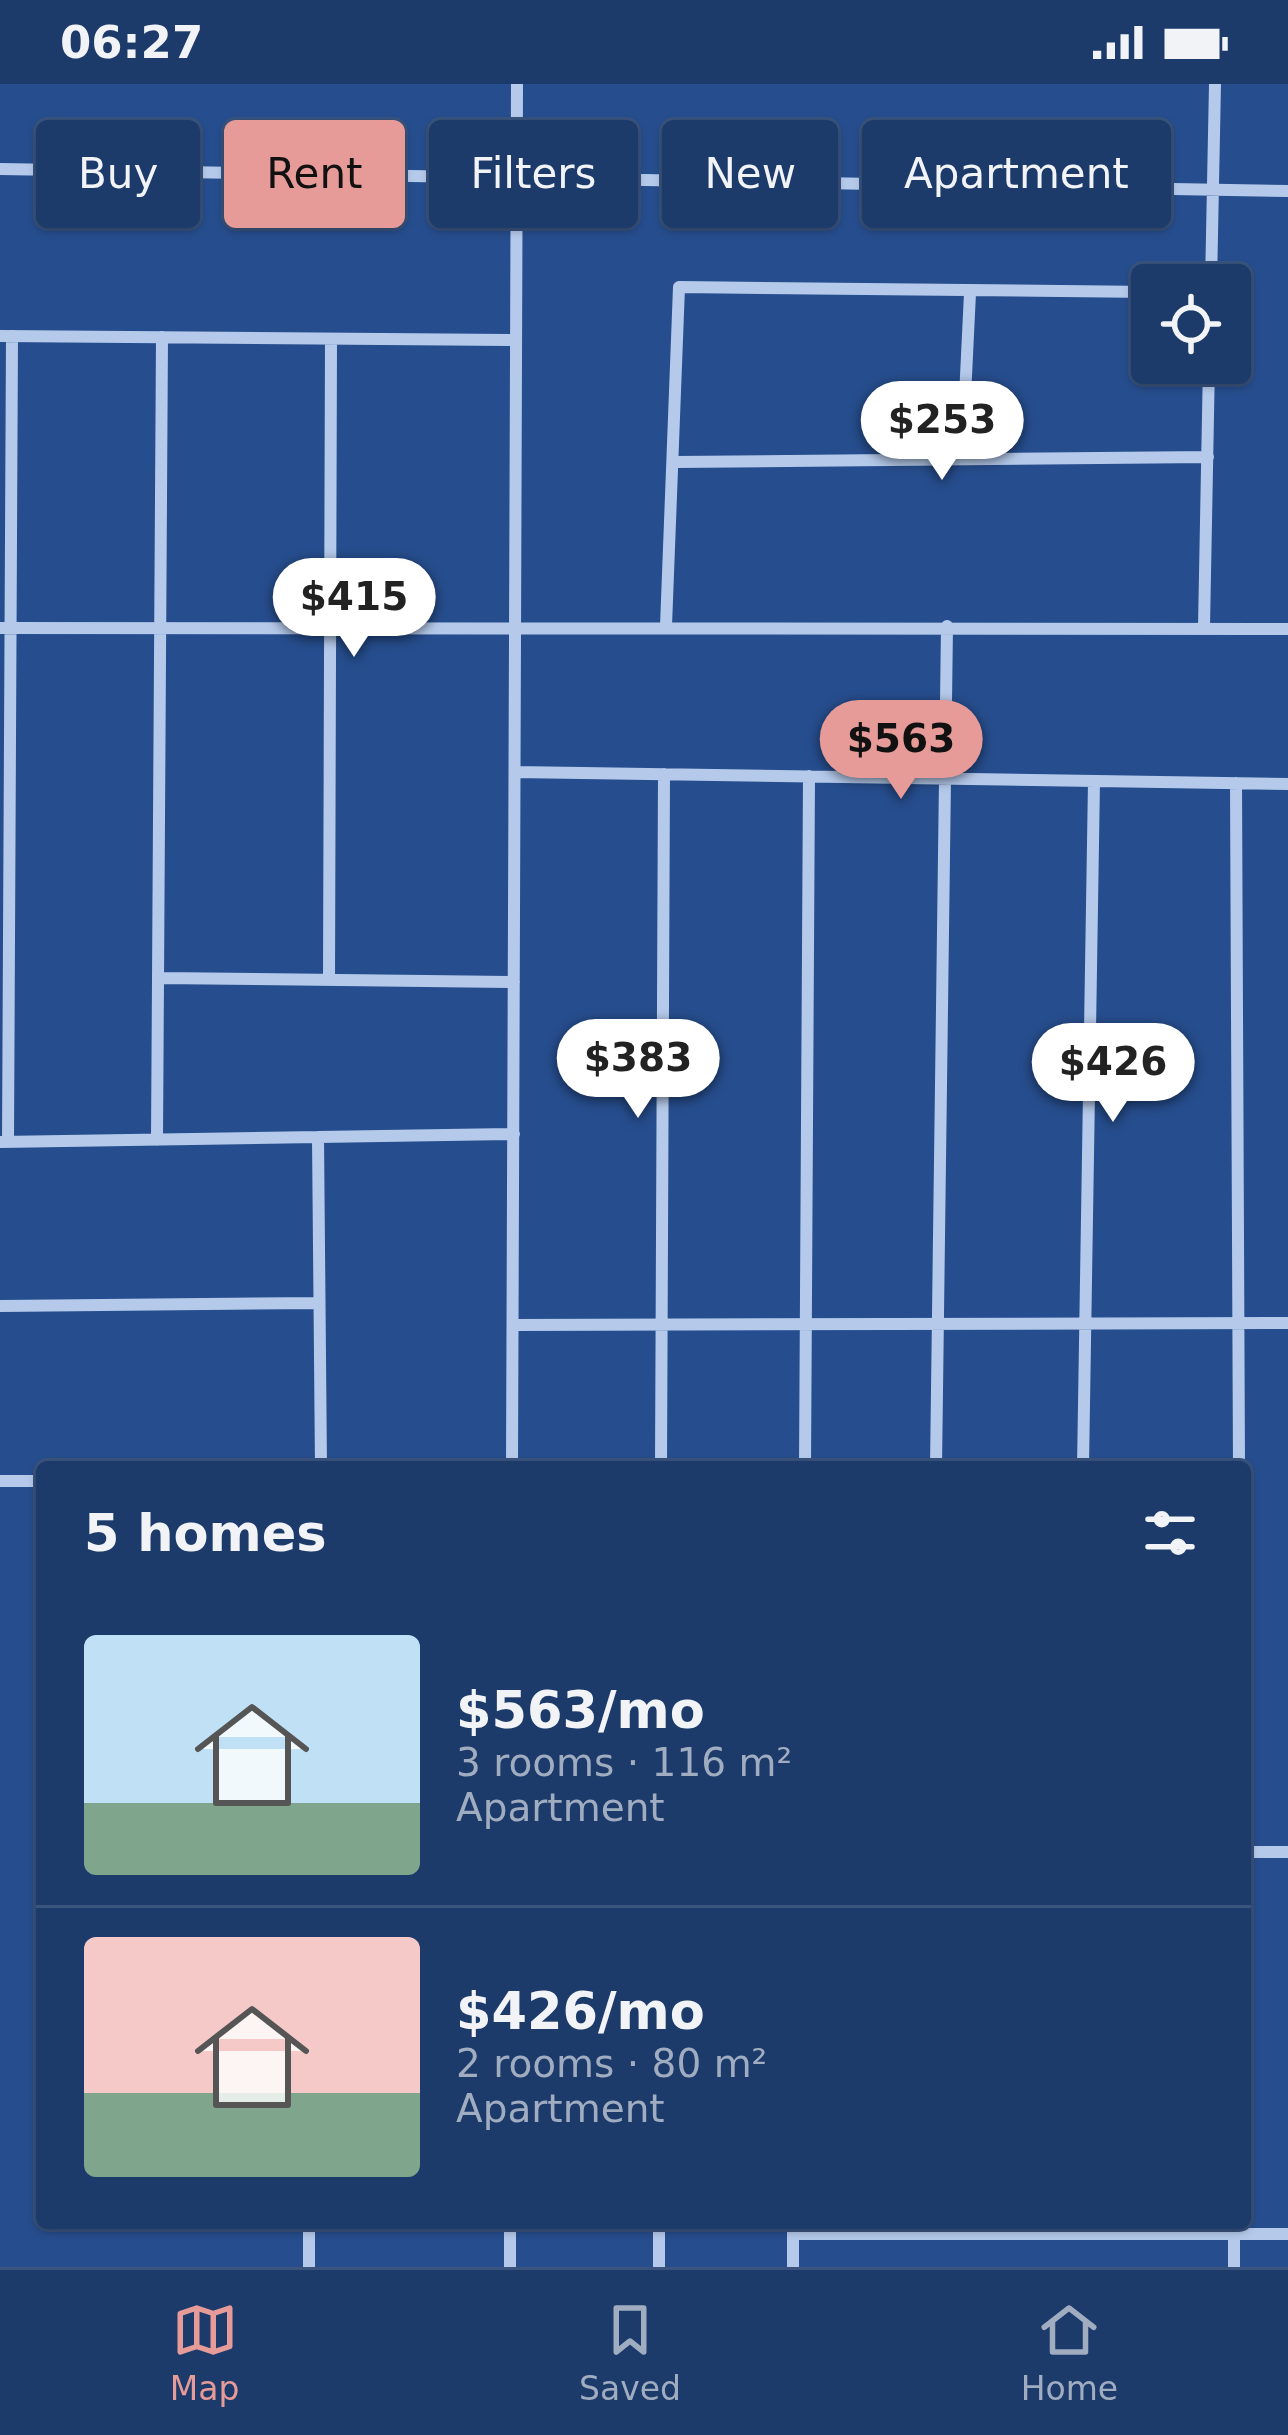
<!DOCTYPE html>
<meta charset="utf-8">
<style>
body{margin:0;font-family:"DejaVu Sans",sans-serif;background:#254170;color:#f1f3f6;height:100vh;display:flex;flex-direction:column;font-size:45px;white-space:nowrap}
*{box-sizing:border-box;margin:0}
p{font-size:39px;color:#a0adc1}
.icon{flex:none;width:66px;height:66px;fill:none;stroke:currentColor;stroke-width:2;stroke-linecap:round;stroke-linejoin:round}
.map{position:relative;flex:1;overflow:hidden}
.drawer{position:absolute;left:36px;top:1377px;width:1215px;height:768px;display:flex;flex-direction:column;background:#1c3a6a;border-radius:12px;box-shadow:0 3px 9px #0004,0 0 0 3px #3a547e}
.drawer>*{flex:none}
.top-card{position:absolute;left:36px;top:36px;width:1218px;height:108px;display:flex;gap:24px}
.fabs{position:absolute;left:1131px;top:180px;display:grid;gap:24px}
.fabs a{display:grid;place-items:center;width:120px;height:120px;border-radius:12px;background:#1c3a6a;box-shadow:0 3px 9px #0004,0 0 0 3px #3a547e;font-size:60px}
.price{position:absolute;translate:-50% -102px;padding:0 27px;border-radius:42px;background:#fff;color:#222;font-size:39px;line-height:78px;filter:drop-shadow(0 3px 6px #0008)}
.price::after{content:'';position:absolute;left:50%;top:72px;width:36px;height:27px;margin-left:-18px;background:inherit;clip-path:polygon(0 0,100% 0,50% 100%)}
.price.current{background:#e69b98;color:#111}
ul{padding:0;list-style:none}
li{display:flex;align-items:center;gap:36px;height:300px;padding:0 48px}
li+li{border-top:3px solid #3a547e}
li span{display:grid;place-items:center;flex:none;width:336px;height:240px;border-radius:12px;color:#555}
li>.icon{margin-inline-start:auto}
span .icon{width:144px;height:144px;fill:#fffc;stroke-width:1}
li b{font-size:51px}
h2{display:flex;justify-content:space-between;align-items:center;height:144px;padding:0 48px;font-size:51px}
.chip{padding:0 42px;border-radius:12px;background:#1c3a6a;box-shadow:0 3px 9px #0004,0 0 0 3px #3a547e;font-size:42px;line-height:108px}
.chip.current{background:#e69b98;color:#111}
.status{display:flex;justify-content:space-between;align-items:center;height:84px;padding:0 60px;background:#1c3a6a;direction:ltr}
.status svg{height:33px;fill:currentColor}
.dock{display:flex;justify-content:space-around;align-items:center;height:168px;border-top:3px solid #3a547e;background:#1c3a6a;font-size:33px;color:#a0adc1}
.dock a{display:grid;justify-items:center;gap:6px}
.dock .current{color:#e69b98}
.map>svg:first-child{display:block}
.lines{fill:none;stroke-linecap:round;stroke-linejoin:round}
.minor{stroke:#b5caeb;stroke-width:12}
</style>
<div class="status"><b>06:27</b><svg viewBox="0 0 49 12"><path d="M0 12V9h3v3zM5 12V6h3v6zM10 12V3h3v9zM15 12V0h3v12zM26 1h20v11H26zM47 4h2v5h-2z"/></svg></div>
<div class="map">
<svg width="1288" height="2183" viewBox="0 0 1288 2183">
<rect width="100%" height="100%" fill="#264d8d"/>
<g class="lines">
<path class="minor" d="M0,85L1288,107
M1211,201L1215,0
M0,252L516,256
M962,375L970,209
M675,378L1208,373
M666,542L679,203L1152,208
M1204,543L1209,279
M0,544L1288,545
M515,688L1288,700
M1236,699L1239,1383
M159,894L514,898
M329,896L331,255
M318,1053L321,1383
M157,1056L162,253
M0,1058L514,1050
M8,1058L12,252
M0,1222L319,1219
M513,1241L1288,1239
M512,1383L517,0
M661,1383L664,690
M805,1383L809,692
M936,1383L947,542
M1083,1383L1094,697
M0,1397H42
M1245,1768H1288
M793,2139V2183
M793,2150H1288
M309,2183V2139
M510,2183V2139
M659,2183V2139
M1234,2183V2139"/>
</g>
</svg>
<div class="fabs">
<a><svg class="icon" aria-label="locate" viewBox="0 0 24 24"><circle cx="12" cy="12" r="6"/><path d="M12 2v4M12 18v4M2 12h4M18 12h4"/></svg></a>
</div>
<b class="price" style="left:942px;top:399px">$253</b>
<b class="price" style="left:354px;top:576px">$415</b>
<b class="price current" style="left:901px;top:718px">$563</b>
<b class="price" style="left:638px;top:1037px">$383</b>
<b class="price" style="left:1113px;top:1041px">$426</b>
<div class="top-card">
<a class="chip">Buy</a>
<a class="chip current">Rent</a>
<a class="chip">Filters</a>
<a class="chip">New</a>
<a class="chip">Apartment</a>
</div>
<section class="drawer">
<h2>5 homes<svg class="icon" aria-label="filters" viewBox="0 0 24 24"><path d="M4 7h16M4 17h16"/><circle cx="9" cy="7" r="2"/><circle cx="15" cy="17" r="2"/></svg></h2>
<ul>
<li><span style="background:linear-gradient(#bfe0f5 70%,#7fa58c 0)"><svg class="icon" aria-label="home" viewBox="0 0 24 24"><path d="M3 11l9-7 9 7M6 9v11h12V9"/></svg></span><div><b>$563/mo</b><p>3 rooms · 116 m²</p><p>Apartment</p></div></li>
<li><span style="background:linear-gradient(#f6c9c9 65%,#7fa58c 0)"><svg class="icon" aria-label="home" viewBox="0 0 24 24"><path d="M3 11l9-7 9 7M6 9v11h12V9"/></svg></span><div><b>$426/mo</b><p>2 rooms · 80 m²</p><p>Apartment</p></div></li>
</ul>
</section>
</div>
<nav class="dock">
<a class="current"><svg class="icon" aria-label="map" viewBox="0 0 24 24"><path d="M3 6l6-2 6 2 6-2v14l-6 2-6-2-6 2zM9 4v14M15 6v14"/></svg>Map</a>
<a><svg class="icon" aria-label="saved" viewBox="0 0 24 24"><path d="M7 4h10v16l-5-4-5 4z"/></svg>Saved</a>
<a><svg class="icon" aria-label="home" viewBox="0 0 24 24"><path d="M3 11l9-7 9 7M6 9v11h12V9"/></svg>Home</a>
</nav>
